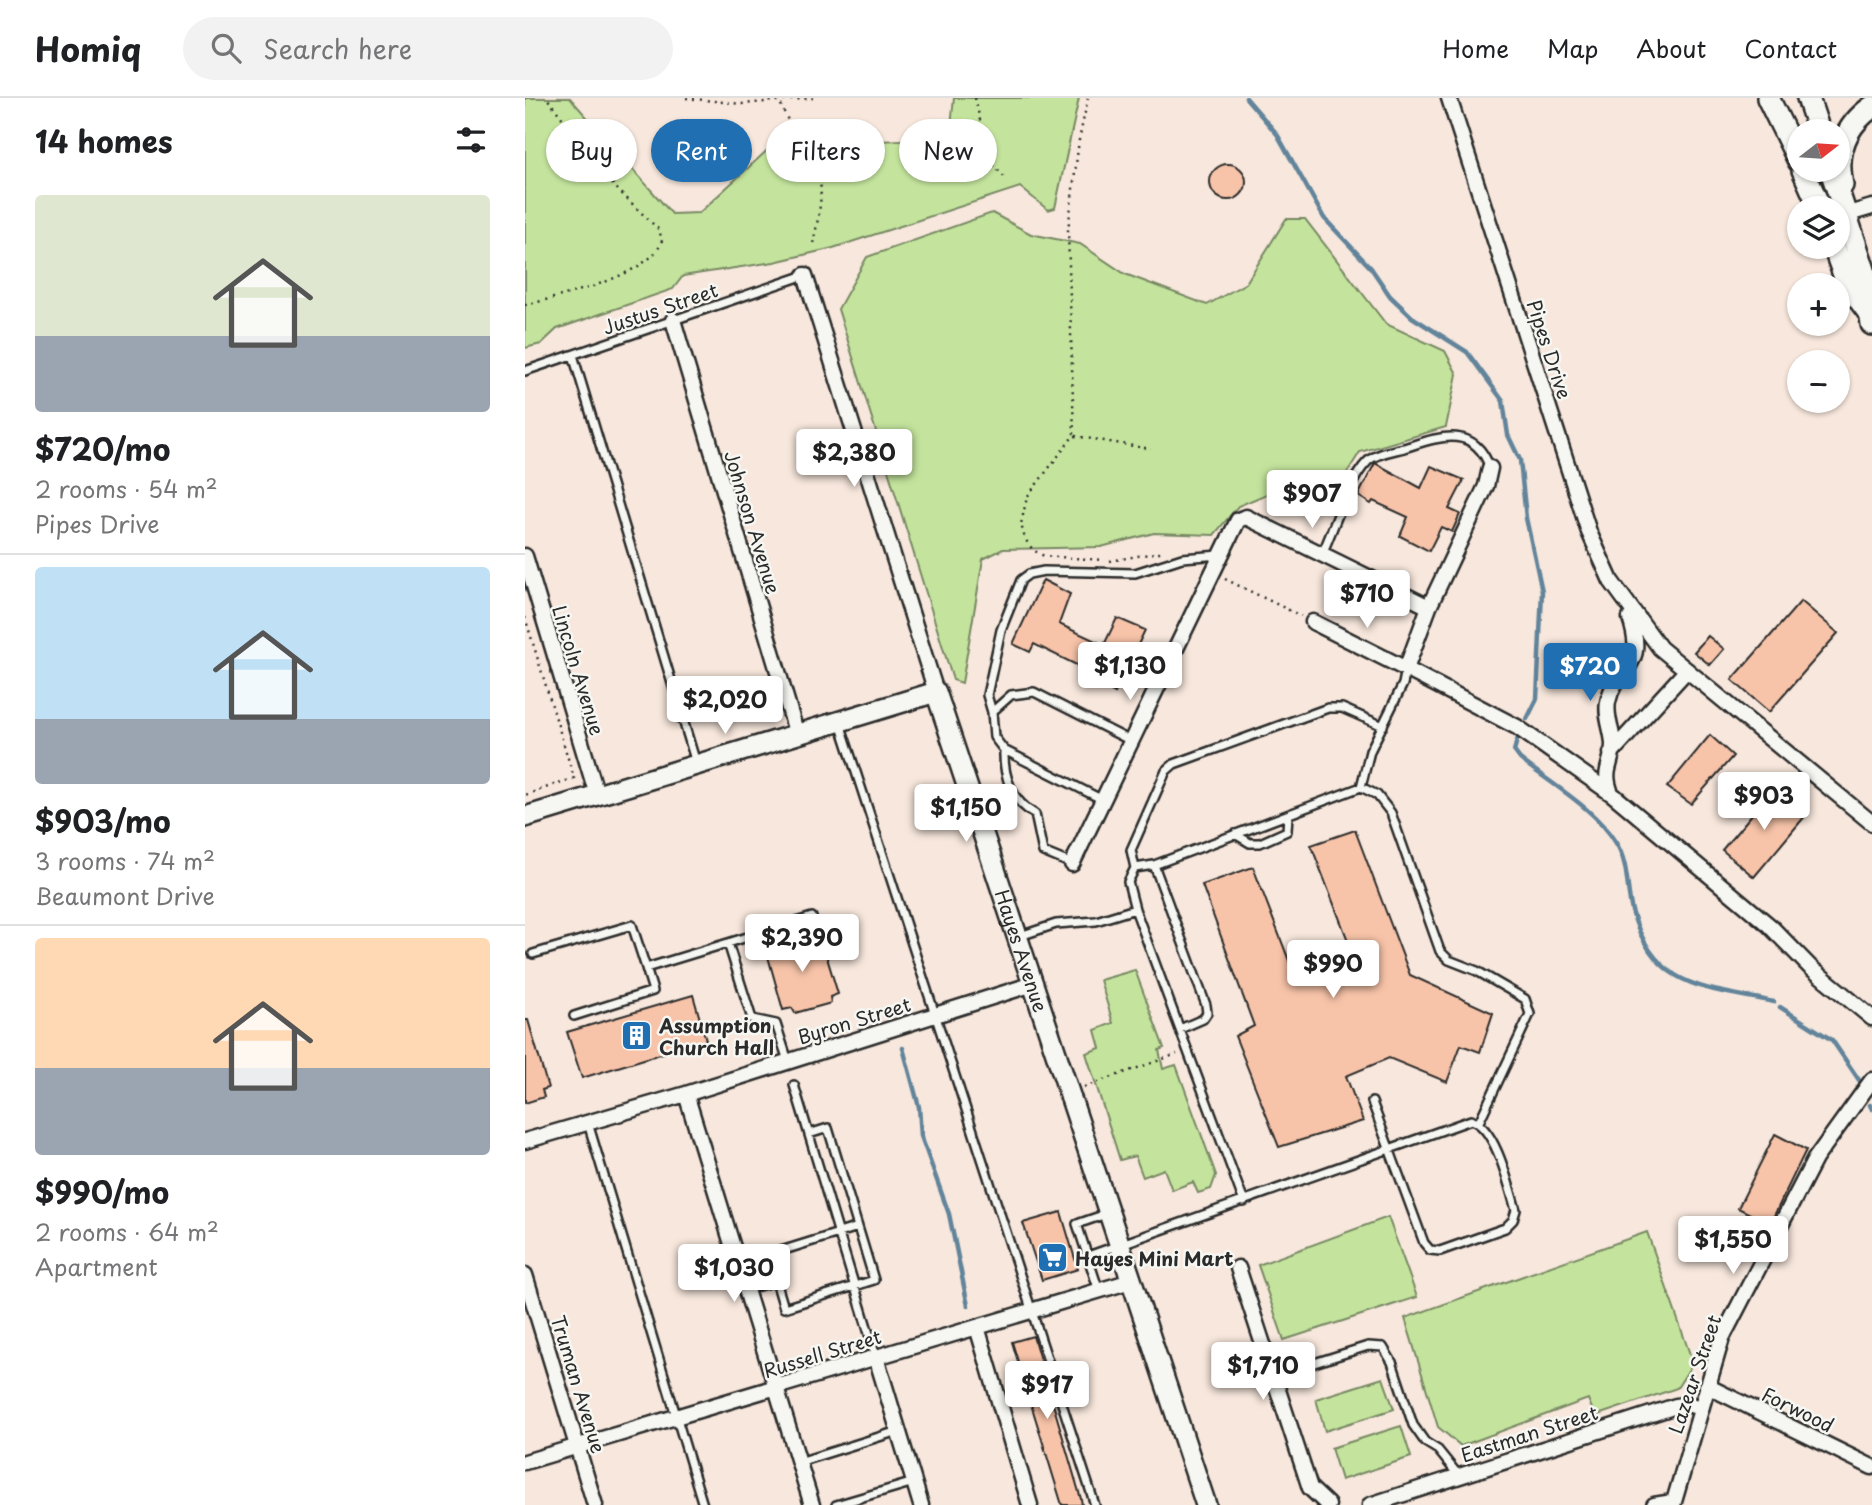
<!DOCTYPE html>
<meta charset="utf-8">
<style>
body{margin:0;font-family:"Playpen Sans",sans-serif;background:#f2f2f2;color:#202124;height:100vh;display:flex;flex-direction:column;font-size:26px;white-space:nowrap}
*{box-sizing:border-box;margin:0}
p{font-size:23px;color:#757577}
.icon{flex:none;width:38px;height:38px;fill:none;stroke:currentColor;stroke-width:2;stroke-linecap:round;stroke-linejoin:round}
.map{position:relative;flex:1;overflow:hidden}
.side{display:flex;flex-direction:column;background:#fff;width:525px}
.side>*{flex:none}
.hud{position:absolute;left:21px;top:21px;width:665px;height:63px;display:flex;gap:14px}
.needle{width:46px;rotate:73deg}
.controls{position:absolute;left:1262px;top:21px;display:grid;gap:14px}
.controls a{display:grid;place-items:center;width:63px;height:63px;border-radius:50%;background:#fff;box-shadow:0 2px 5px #0004;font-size:35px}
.price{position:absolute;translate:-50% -60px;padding:0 16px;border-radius:7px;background:#fff;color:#222;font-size:23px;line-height:46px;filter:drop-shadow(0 2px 4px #0008)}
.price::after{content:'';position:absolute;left:50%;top:42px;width:21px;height:16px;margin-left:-10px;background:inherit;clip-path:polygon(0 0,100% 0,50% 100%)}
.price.current{background:#1f6fb2;color:#fff}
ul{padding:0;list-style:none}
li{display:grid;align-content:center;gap:14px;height:371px;padding:0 35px}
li+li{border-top:2px solid #e0e0e0}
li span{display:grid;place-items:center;height:217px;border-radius:7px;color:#555}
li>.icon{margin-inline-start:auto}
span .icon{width:126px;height:126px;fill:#fffc;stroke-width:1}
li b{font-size:30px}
h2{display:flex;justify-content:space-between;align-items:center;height:84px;padding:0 35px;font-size:30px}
.pill{padding:0 24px;border-radius:32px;background:#fff;box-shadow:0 2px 5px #0004;font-size:24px;line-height:63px}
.pill.current{background:#1f6fb2;color:#fff}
header{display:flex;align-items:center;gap:42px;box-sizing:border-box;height:98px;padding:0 35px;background:#fff;border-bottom:2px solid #e0e0e0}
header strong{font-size:33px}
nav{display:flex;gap:38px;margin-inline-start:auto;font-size:24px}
.search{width:490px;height:63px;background:#f2f2f2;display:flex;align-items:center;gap:18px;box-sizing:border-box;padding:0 24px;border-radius:38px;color:#757577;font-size:26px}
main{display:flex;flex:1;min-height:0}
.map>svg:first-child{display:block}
.green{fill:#c4e49d;stroke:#788864;stroke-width:2}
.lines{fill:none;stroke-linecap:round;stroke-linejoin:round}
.stream{stroke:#62849b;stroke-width:4.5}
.building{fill:#f8c4a9;stroke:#2b2b2b;stroke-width:2}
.lane-casing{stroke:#2b2b2b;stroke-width:12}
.street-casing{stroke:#2b2b2b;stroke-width:19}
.secondary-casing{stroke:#2b2b2b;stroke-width:24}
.primary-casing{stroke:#2b2b2b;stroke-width:26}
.path{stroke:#2b2b2b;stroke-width:2.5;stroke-dasharray:2 5;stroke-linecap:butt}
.lane{stroke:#f6f6f2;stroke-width:7}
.street{stroke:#f6f6f2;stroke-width:14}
.secondary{stroke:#f6f6f2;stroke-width:19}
.primary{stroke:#f6f6f2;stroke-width:21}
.labels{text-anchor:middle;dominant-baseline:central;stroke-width:5;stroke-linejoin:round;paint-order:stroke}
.street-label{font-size:19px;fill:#2b2b2b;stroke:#f6f6f2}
.poi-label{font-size:19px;font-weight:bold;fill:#2b2b2b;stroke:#f6f6f2;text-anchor:start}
</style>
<header>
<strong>Homiq</strong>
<div class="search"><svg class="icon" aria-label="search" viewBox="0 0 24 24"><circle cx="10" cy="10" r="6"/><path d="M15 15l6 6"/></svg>Search here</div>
<nav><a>Home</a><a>Map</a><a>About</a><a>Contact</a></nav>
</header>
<main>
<section class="side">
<h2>14 homes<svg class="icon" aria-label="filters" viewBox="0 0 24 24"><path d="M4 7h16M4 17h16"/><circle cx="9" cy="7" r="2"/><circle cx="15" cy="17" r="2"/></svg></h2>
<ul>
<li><span style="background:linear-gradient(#dfe7d0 65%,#9aa5b1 0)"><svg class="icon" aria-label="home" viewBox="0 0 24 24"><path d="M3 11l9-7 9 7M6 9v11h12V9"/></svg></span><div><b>$720/mo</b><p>2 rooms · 54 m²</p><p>Pipes Drive</p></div></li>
<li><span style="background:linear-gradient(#bfe0f5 70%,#9aa5b1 0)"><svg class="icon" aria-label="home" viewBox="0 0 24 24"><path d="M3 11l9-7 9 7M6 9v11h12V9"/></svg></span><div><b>$903/mo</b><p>3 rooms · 74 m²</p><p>Beaumont Drive</p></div></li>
<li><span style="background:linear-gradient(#ffd9b3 60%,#9aa5b1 0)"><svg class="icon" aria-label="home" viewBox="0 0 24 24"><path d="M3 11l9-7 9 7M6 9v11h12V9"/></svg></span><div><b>$990/mo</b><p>2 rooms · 64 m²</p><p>Apartment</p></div></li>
</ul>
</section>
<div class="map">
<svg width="1347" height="1407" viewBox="0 0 1347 1407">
<rect width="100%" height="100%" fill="#f7e7dc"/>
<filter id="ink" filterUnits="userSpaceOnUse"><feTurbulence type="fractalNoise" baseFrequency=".0143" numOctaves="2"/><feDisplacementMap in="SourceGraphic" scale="14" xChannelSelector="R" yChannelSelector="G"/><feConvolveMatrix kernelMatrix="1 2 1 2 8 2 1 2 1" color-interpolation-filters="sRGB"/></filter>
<g filter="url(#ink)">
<path class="green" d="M0,0H45L147,116L174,115L274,23L297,21L328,44L403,41L426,28L429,0H554L530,110L523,112L495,89L308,150L249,164L158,178L148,191L32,231L16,246L0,250Z
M467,115L506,136L555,146L600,176L682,207L721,185L761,121H780L861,226L920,253L932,276L921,329L835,354L818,381L797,389L744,395L713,408L689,437L629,435L576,449L478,451L458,461L437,585L428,582L313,211L342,159Z
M610,872L639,950L634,952L638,971L651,967L691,1077L686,1091L673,1095L668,1084L647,1092L639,1071L618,1079L610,1058L595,1062L561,955L575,950L570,932L588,925L575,882Z
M863,1119L892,1199L759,1242L733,1167Z
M1122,1134L1168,1265L1152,1290L1070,1318L1063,1301L936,1348L913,1329L880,1220Z
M858,1280L869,1311L800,1333L791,1301Z
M876,1328L886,1359L816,1382L806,1350Z"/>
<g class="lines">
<path class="stream" d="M721,0L752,36L799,120L846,170L865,198L887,219L942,254L978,303L983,337L995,362L1001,420L1017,493L1012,601L1002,621
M992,642L989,653L995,661C1026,686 1070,710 1091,745C1104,766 1101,790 1107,813C1130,892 1179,889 1249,904
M1255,909L1307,942L1336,985
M378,950L394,1009L396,1038L424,1116L443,1208
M1345,1007L1347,1011"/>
</g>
<path class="building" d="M685 84a18 18 0 1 1 36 0a18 18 0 1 1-36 0Z
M850,365L896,390L906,368L939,382L924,411L935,416L927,434L916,429L904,453L875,438L883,419L848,403L846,406L833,398Z
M518,482L545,496L534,526L579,547L592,520L620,532L590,595L570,584L574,578L509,546L505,554L488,546Z
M1276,503L1313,535L1244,614L1207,582Z
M1183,538L1199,551L1185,567L1169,554Z
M1185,637L1208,658L1166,706L1142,689Z
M1249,690L1281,717L1229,779L1197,752Z
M830,732L885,877L968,915L955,954L936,947L922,984L864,960L821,978L838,1023L754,1049L710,938L729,928L677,787L728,769L768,873L827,853L786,747Z
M286,836L288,842L296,840L313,896L305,899L306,905L270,915L267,910L258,912L242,855L250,853L248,847Z
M168,897L181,942L57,980L42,934Z
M0,922H3L23,990L17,992L19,999L0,1005Z
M1250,1036L1281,1052L1245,1126L1213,1110Z
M536,1114L553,1171L517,1182L498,1125Z
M508,1238L556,1401L557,1407H537L487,1244Z"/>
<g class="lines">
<defs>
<path id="lane" d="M48,257L171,665
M0,273L280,177
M797,456C809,430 823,383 843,363C852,355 868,353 879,350C914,339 949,325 965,370
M467,614L486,597L509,594L606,643
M315,625L570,1407
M479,652C478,678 487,704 510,716L518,754L547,766
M836,689L852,697L866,715L915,853L924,862L952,873L1000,901L1005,916L954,1024
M578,702L479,652L469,639L467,614L462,597L476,532L496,482L504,476L519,473L610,475L657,460L695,457
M710,736L725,745H735L762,733L763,717
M629,767L681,907L682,915L678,921L655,931
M610,770L606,752L641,673L649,666L803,610H817L858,628
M610,811L719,1104
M495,838L531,826L571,823L610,811L603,784L610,770L629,767L836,689L845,653L878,586L881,571
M203,845L287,819
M8,856L107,827L121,870L203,845L227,921L251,926L263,963
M49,918L128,893L121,870
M269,987L351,1259
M63,1025L178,1407
M284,1036L303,1030L333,1129
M563,1158L946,1022C971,1029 984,1088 991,1112L988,1122L980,1130L915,1153L905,1152L899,1145L847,1004
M223,1191L251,1183L259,1210L349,1182L333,1129L243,1157L251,1183
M574,1193L552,1126L584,1115
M748,1278L843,1248L858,1249L867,1264L888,1327L900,1344L913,1352L934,1378
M274,1364L373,1333
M311,1407L389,1384"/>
<path id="street" d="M924,0L1064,434L1086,483L1135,550L1347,725
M1320,117L1347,109
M280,177L411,594
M148,222L272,637
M965,370L961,388L904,509L881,571L992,629L1087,696L1245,828L1285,869L1347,920
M0,458L72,697
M788,524L881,571
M1086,655L1162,572
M1086,695C1077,672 1087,668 1088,647C1088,633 1080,619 1083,604C1091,565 1123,574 1105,520
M547,766L713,422L721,419L904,509
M161,996L287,1407
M0,1043L161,996L508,886
M713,1170L785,1390L803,1407
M0,1177L70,1407
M452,1229L505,1407
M351,1259L396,1407
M1182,1288L1347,1369
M0,1364L606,1183
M845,1407L1151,1308L1162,1306L1176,1310
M1129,1407L1148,1404
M1148,1407L1197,1240L1290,1061L1347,982"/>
<g id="secondary">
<path id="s1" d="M0,719L411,594L681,1407"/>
</g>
<path id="primary" d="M1243,0L1274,63
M1283,0L1294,33
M1278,72L1295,110
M1306,72L1339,172L1347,226
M1317,87C1310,55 1320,28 1347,9
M1309,149L1322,185L1342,212"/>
</defs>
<use href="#lane" class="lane-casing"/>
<use href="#street" class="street-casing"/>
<use href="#secondary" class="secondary-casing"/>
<use href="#primary" class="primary-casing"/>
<path class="path" d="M161,0L217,6L288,0
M254,0C263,33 287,50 294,77C299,99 292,125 288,146
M450,0L464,62L480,80
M563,0L554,42L543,132L549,337L502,399L496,426L500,441L508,452L519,458L578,462
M0,207C33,199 129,177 137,142L134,132L89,88L22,0
M550,338L626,351
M585,463L640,453
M700,481L776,518
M0,519L49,680L0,697
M559,989L652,956"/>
<use href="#lane" class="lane"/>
<use href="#street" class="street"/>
<use href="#secondary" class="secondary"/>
<use href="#primary" class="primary"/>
</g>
</g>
<defs>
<symbol id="building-square" viewBox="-11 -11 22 22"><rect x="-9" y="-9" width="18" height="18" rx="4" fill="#1f6fb2" stroke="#f6f6f2"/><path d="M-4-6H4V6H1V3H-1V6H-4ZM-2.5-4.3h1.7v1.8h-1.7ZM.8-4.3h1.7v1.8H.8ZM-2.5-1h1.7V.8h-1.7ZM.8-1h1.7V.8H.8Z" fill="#fff"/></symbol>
<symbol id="supermarket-square" viewBox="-11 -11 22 22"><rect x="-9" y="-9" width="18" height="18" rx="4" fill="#1f6fb2" stroke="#f6f6f2"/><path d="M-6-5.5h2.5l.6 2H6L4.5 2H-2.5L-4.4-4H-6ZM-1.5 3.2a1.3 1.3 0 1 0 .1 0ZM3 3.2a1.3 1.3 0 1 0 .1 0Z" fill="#fff"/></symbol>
</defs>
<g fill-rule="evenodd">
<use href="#building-square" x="94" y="920" width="35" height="35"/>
<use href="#supermarket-square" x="510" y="1142" width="35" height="35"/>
</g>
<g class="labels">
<g class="street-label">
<text transform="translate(135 210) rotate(-19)">Justus Street</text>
<text transform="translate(1025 251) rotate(72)">Pipes Drive</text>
<text transform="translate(228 424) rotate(73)">Johnson Avenue</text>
<text transform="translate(54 572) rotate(73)">Lincoln Avenue</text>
<text stroke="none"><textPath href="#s1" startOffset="702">Hayes Avenue</textPath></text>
<text transform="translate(329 922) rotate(-17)">Byron Street</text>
<text transform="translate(297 1255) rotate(-17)">Russell Street</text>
<text transform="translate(1169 1276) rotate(-71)">Lazear Street</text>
<text transform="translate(54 1286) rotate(73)">Truman Avenue</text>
<text transform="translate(1273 1311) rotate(26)">Forwood</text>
<text transform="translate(1004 1335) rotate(-18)">Eastman Street</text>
</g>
<g class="poi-label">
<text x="134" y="927">Assumption<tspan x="134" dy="22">Church Hall</tspan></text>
<text x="550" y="1160">Hayes Mini Mart</text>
</g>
</g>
</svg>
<div class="controls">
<a><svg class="needle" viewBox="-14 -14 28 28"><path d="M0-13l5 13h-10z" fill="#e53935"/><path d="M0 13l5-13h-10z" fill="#757577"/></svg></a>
<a><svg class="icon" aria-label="layers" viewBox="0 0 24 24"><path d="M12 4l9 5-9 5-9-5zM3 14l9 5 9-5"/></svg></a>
<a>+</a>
<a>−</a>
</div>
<b class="price" style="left:329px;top:391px">$2,380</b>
<b class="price" style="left:787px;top:432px">$907</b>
<b class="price" style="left:842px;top:532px">$710</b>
<b class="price" style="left:605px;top:604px">$1,130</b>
<b class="price current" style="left:1065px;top:605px">$720</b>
<b class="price" style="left:200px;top:638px">$2,020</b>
<b class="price" style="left:1239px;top:734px">$903</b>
<b class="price" style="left:441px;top:746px">$1,150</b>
<b class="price" style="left:277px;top:876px">$2,390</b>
<b class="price" style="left:808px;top:902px">$990</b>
<b class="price" style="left:1208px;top:1178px">$1,550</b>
<b class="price" style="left:209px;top:1206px">$1,030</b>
<b class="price" style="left:738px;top:1304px">$1,710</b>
<b class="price" style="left:522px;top:1323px">$917</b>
<div class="hud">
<a class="pill">Buy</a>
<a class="pill current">Rent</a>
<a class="pill">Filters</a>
<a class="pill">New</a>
</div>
</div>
</main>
